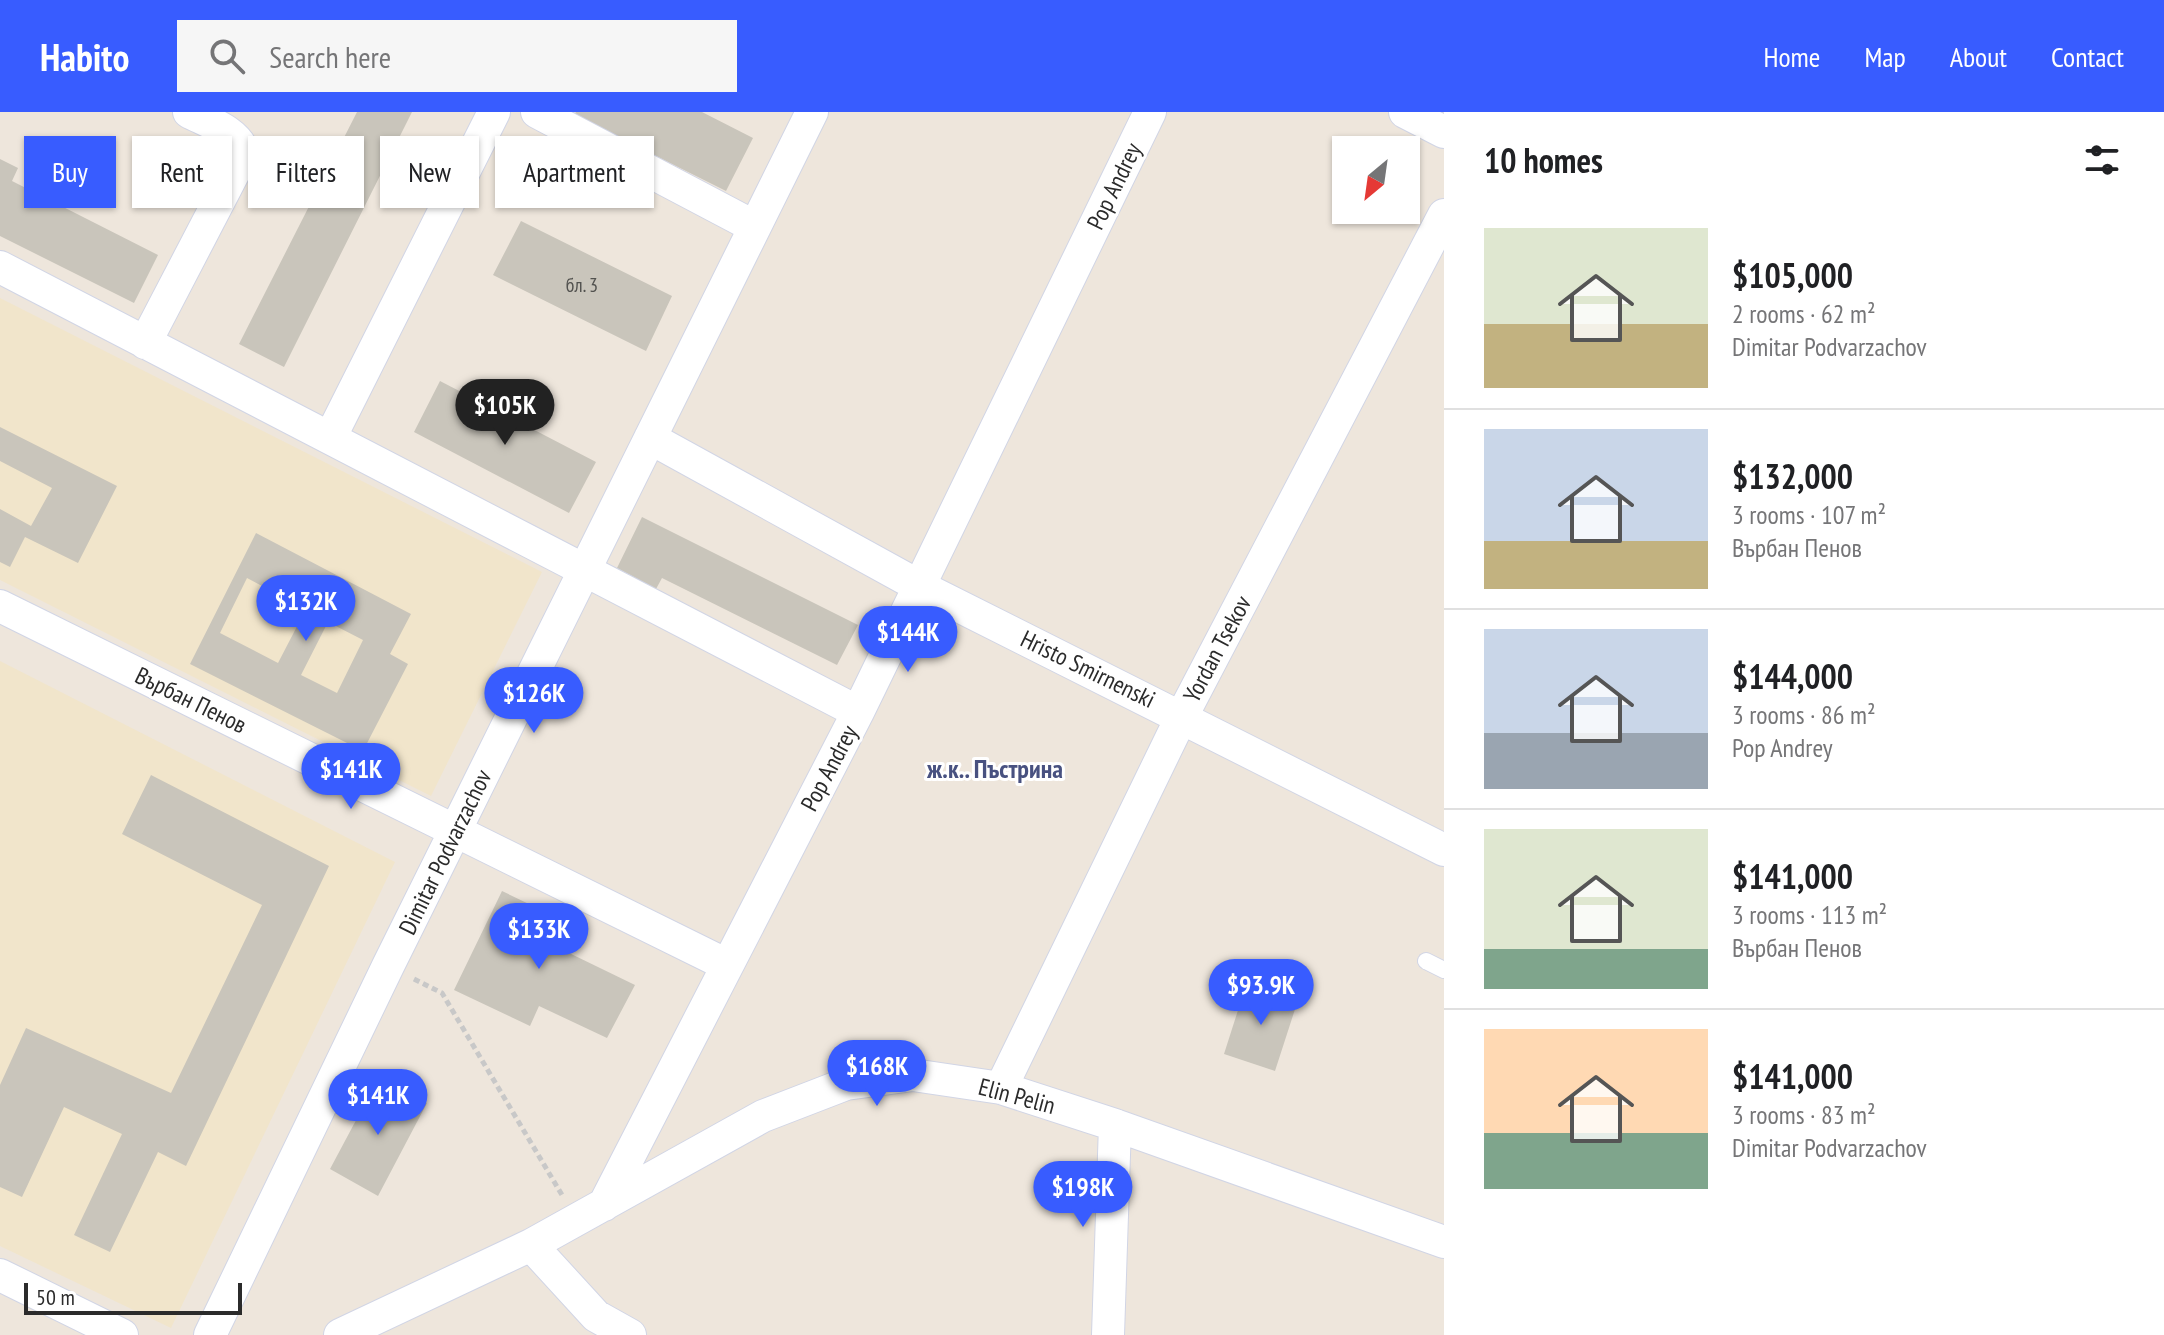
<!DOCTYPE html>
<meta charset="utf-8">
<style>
body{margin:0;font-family:"PT Sans Narrow",sans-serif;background:#f6f6f6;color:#202124;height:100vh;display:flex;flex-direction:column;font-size:30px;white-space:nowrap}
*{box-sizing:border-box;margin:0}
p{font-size:26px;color:#757577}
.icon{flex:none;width:44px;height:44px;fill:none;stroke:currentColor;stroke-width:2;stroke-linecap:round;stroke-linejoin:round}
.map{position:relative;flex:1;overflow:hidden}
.sheet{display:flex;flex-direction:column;background:#fff;width:720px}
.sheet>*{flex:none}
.top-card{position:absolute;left:24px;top:24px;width:760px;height:72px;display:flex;gap:16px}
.needle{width:52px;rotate:209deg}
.tools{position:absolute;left:1332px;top:24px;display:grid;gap:16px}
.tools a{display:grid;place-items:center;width:88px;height:88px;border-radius:0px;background:#fff;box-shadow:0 2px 6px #0004;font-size:40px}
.scale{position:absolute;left:24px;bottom:20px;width:218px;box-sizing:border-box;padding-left:8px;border:4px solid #2b2b2b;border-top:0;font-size:22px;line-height:28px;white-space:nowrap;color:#2b2b2b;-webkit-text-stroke:6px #fff;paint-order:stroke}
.price{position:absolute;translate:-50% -68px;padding:0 18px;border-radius:28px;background:#385cff;color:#fff;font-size:26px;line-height:52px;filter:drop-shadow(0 2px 4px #0008)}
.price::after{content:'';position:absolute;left:50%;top:48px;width:24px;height:18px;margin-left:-12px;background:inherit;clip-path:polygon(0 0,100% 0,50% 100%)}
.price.current{background:#222;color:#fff}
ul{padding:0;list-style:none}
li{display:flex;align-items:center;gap:24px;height:200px;padding:0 40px}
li+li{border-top:2px solid #e0e0e0}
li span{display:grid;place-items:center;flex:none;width:224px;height:160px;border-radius:0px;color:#555}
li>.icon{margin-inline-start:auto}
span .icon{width:96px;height:96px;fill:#fffc;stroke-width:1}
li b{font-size:34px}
h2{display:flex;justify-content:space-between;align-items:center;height:96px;padding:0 40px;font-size:34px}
.chip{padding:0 28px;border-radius:0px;background:#fff;box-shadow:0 2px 6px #0004;font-size:28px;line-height:72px}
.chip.current{background:#385cff;color:#fff}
header{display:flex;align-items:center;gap:48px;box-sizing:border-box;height:112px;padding:0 40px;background:#385cff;color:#fff}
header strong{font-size:38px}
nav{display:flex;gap:44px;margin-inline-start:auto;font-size:28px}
.search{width:560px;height:72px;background:#f6f6f6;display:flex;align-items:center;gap:20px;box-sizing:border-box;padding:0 28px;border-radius:0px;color:#757577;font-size:30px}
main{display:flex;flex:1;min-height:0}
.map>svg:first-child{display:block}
.education{fill:#f1e5cb}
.building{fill:#c9c5bb;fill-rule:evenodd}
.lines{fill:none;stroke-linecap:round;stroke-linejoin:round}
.service-casing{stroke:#d1d5e5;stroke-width:18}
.minor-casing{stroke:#d1d5e5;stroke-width:34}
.path{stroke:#c8c8c8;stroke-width:5;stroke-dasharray:6 4;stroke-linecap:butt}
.service{stroke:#fff;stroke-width:16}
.minor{stroke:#fff;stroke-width:32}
.labels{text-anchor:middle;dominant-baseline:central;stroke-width:6;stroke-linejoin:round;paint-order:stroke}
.number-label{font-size:20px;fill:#52524f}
.street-label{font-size:24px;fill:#2b2b2b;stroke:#fff}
.neighbourhood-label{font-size:26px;font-weight:bold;fill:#485180;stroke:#fff}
</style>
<header>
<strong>Habito</strong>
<div class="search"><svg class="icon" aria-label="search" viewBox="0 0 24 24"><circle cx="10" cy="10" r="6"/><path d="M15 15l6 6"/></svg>Search here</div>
<nav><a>Home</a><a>Map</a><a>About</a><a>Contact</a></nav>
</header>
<main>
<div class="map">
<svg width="1444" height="1223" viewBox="0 0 1444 1223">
<rect width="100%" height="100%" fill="#eee6dc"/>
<path class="education" d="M0,186L542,460L431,684L0,468Z
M0,549L395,750L171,1216L0,1134Z"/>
<path class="building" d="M357,0H412L284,255L239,232Z
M576,0H702L753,26L726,79L574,3Z
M0,47L18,56L12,69L158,143L134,191L0,124Z
M521,109L672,184L646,239L493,163Z
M440,269L596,350L569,401L414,320Z
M0,315L117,374L78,451L25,425L10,455L0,450V397L31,414L52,376L0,349Z
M642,405L858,513L837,553L662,466L656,477L617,456Z
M256,421L411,502L390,542L408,552L363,639L190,552ZM247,466L306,497L278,551L220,521ZM328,510L363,528L337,581L301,563Z
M151,663L329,754L186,1054L158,1040L110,1140L74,1123L122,1022L64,995L22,1085L0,1075V973L26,916L171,981L262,793L122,722Z
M502,779L577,815L565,839L635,873L607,926L539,894L530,914L454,878Z
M1247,870L1298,888L1275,959L1224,942Z
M378,967L427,991L378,1084L330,1057Z"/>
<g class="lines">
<defs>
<path id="service" d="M1426,849L1444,858"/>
<path id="minor" d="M537,0L755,115
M1405,0L1444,20
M0,155L858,600
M145,231L244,41C237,19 208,10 189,0
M330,326L494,0
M650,326L919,474L1444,738
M0,494L727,853
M1001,976L1182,604L1444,103
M604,1093L858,600L1150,0
M531,1133L596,1204L630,1223
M0,1163L122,1223
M210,1223L388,854L812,0
M340,1223L531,1133L763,1004L846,972L913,963L1001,976L1115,1013L1444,1130
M1108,1223L1115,1013"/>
</defs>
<use href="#service" class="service-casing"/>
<use href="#minor" class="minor-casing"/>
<path class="path" d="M414,867L442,881L562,1083"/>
<use href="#service" class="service"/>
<use href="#minor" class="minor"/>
</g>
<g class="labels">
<g class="number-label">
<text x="582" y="173">бл. 3</text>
</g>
<g class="street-label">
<text transform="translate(1114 74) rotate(-64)">Pop Andrey</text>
<text transform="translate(1217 537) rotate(-62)">Yordan Tsekov</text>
<text transform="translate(1088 557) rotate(26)">Hristo Smirnenski</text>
<text transform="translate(191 588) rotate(26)">Върбан Пенов</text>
<text transform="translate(829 656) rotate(-62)">Pop Andrey</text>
<text transform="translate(445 740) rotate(-64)">Dimitar Podvarzachov</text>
<text transform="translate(1017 984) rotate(15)">Elin Pelin</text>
</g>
<g class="neighbourhood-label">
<text x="995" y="656">ж.к.. Пъстрина</text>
</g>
</g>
</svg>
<div class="tools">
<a><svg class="needle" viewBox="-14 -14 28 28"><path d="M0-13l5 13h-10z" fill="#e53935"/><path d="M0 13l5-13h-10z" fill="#757577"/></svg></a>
</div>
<div class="scale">50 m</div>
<b class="price current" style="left:505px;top:335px">$105K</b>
<b class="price" style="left:306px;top:531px">$132K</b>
<b class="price" style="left:908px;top:562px">$144K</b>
<b class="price" style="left:534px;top:623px">$126K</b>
<b class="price" style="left:351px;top:699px">$141K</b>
<b class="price" style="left:539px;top:859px">$133K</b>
<b class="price" style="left:1261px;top:915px">$93.9K</b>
<b class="price" style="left:877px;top:996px">$168K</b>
<b class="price" style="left:378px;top:1025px">$141K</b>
<b class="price" style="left:1083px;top:1117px">$198K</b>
<div class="top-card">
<a class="chip current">Buy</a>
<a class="chip">Rent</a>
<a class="chip">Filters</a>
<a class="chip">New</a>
<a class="chip">Apartment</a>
</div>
</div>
<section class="sheet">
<h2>10 homes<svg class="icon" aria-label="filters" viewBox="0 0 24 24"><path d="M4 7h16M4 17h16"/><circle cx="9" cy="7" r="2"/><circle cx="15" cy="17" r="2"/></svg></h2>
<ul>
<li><span style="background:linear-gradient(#dfe7d0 60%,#c2b280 0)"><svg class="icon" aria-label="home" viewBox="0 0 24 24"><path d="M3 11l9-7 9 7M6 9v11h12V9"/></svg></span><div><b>$105,000</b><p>2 rooms · 62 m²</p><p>Dimitar Podvarzachov</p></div></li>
<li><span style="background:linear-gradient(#c9d6e8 70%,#c2b280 0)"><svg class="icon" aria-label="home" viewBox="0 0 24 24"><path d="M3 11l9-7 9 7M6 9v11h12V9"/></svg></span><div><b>$132,000</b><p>3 rooms · 107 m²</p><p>Върбан Пенов</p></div></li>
<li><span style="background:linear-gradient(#c9d6e8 65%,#9aa5b1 0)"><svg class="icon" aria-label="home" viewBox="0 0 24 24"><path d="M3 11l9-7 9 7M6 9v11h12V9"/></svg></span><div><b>$144,000</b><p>3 rooms · 86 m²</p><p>Pop Andrey</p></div></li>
<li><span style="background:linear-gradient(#dfe7d0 75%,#7fa58c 0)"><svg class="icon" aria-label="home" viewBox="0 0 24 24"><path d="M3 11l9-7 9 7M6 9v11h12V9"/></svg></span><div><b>$141,000</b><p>3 rooms · 113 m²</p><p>Върбан Пенов</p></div></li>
<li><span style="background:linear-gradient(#ffd9b3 65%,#7fa58c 0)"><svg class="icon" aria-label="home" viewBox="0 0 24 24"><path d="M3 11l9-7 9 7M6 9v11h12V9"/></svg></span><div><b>$141,000</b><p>3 rooms · 83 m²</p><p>Dimitar Podvarzachov</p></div></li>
</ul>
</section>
</main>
